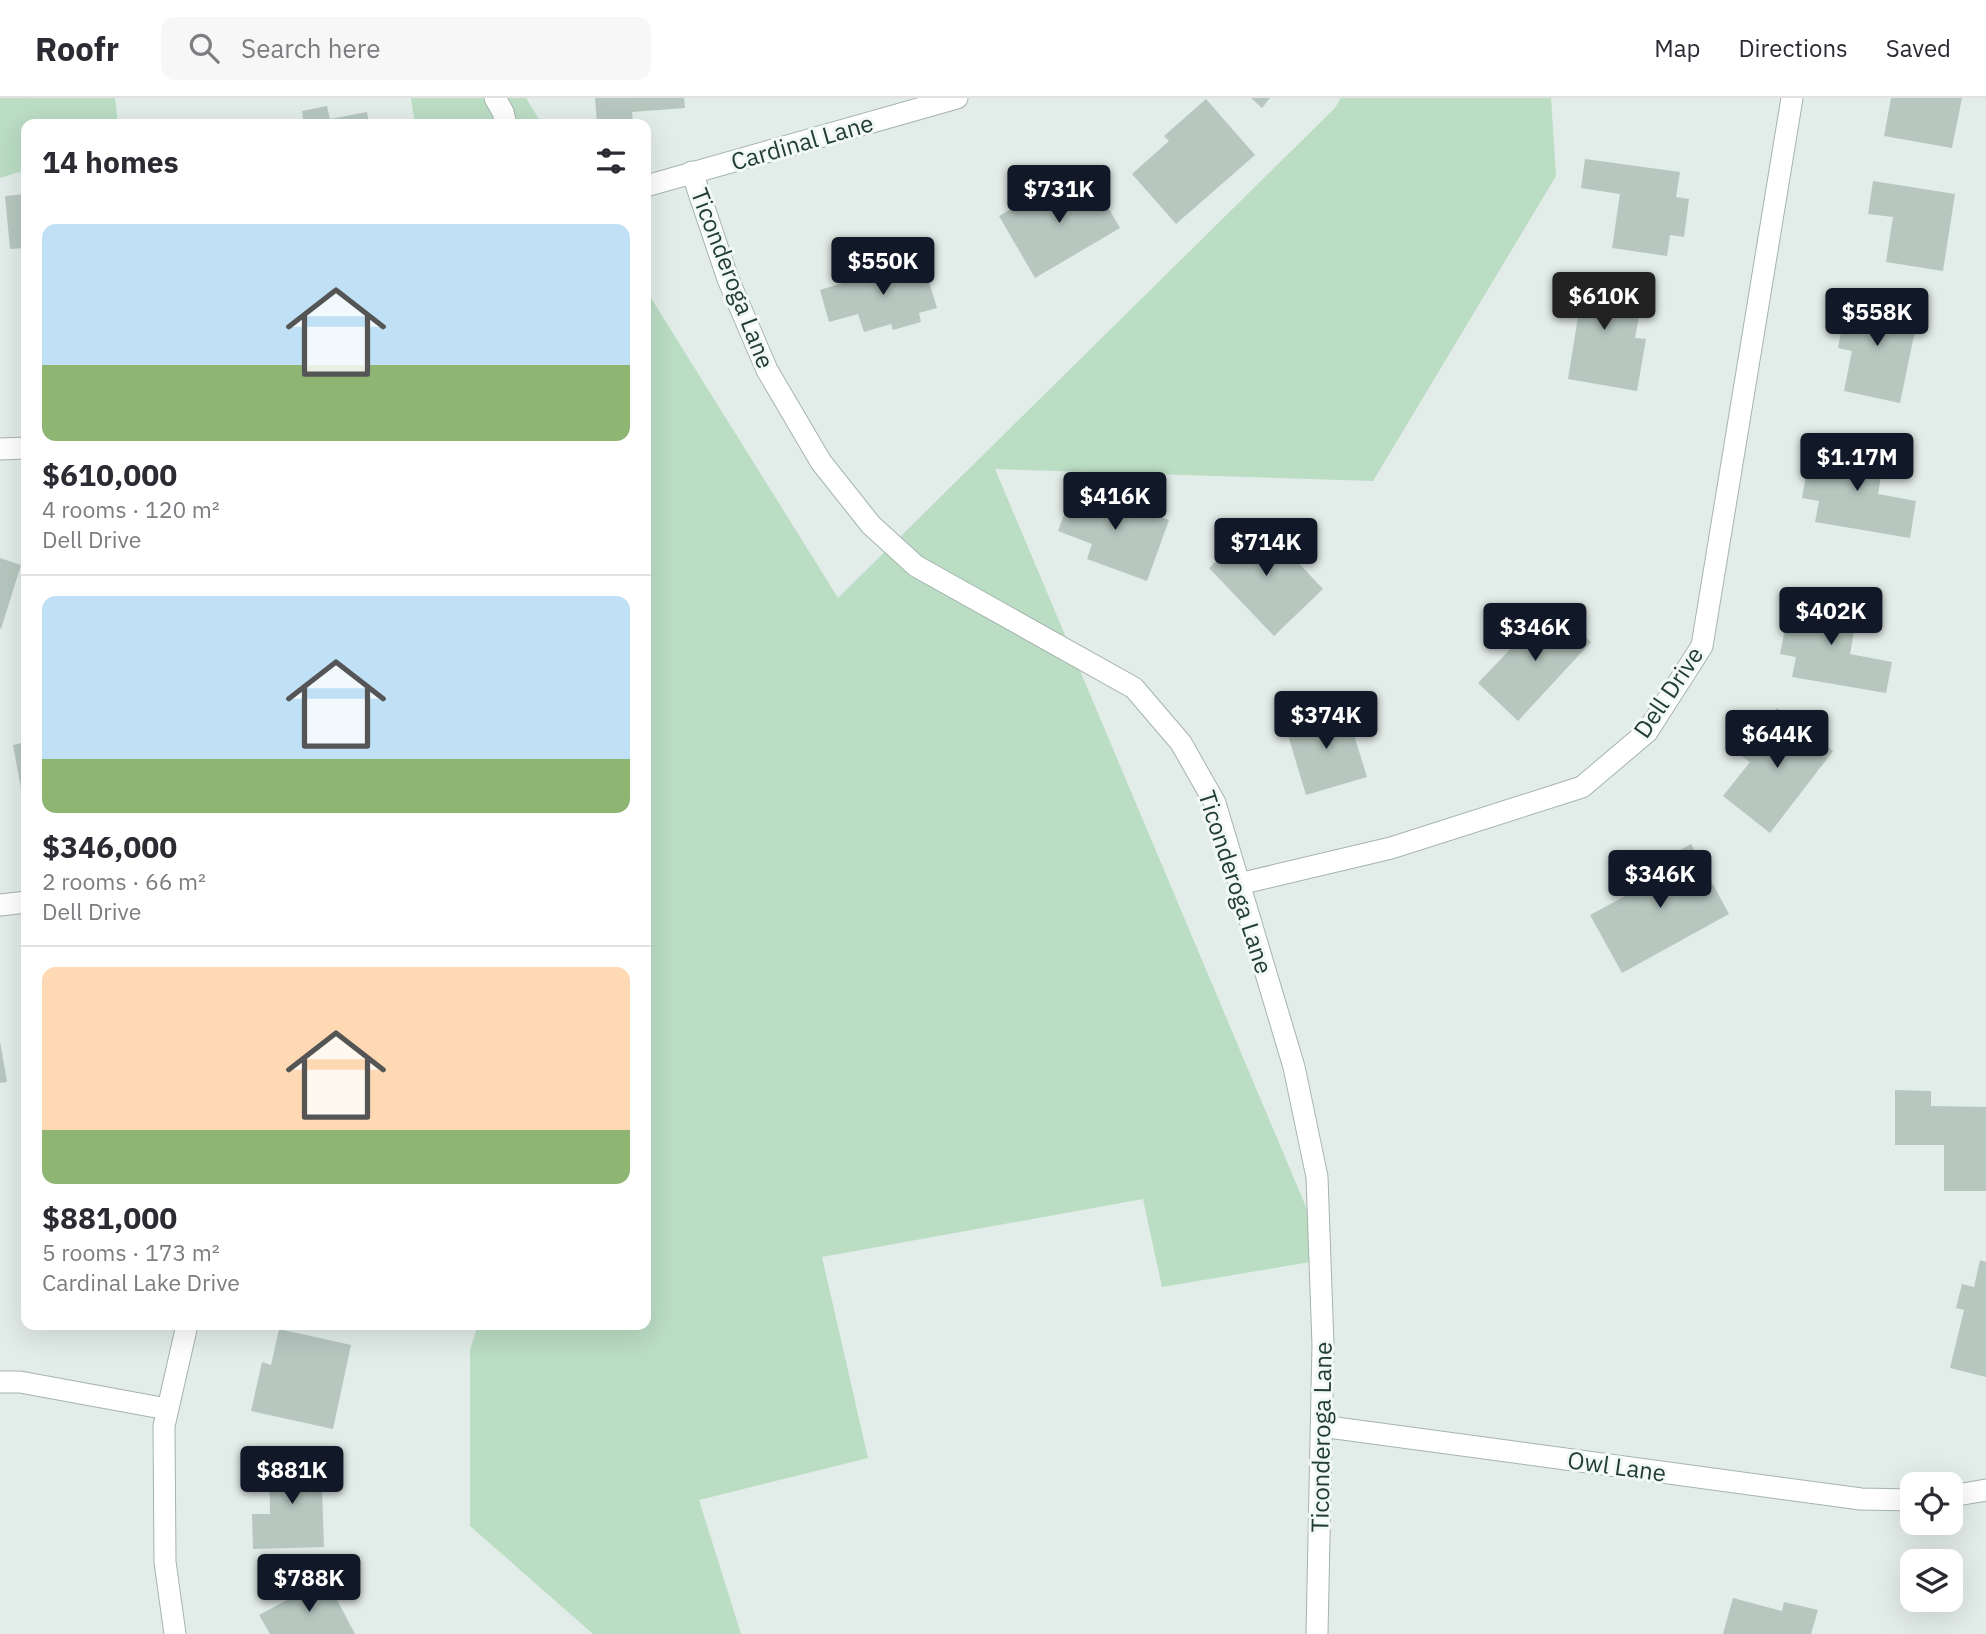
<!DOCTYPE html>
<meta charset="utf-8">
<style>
body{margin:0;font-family:"IBM Plex Sans",sans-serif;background:#f7f7f7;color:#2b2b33;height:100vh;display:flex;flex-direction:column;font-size:26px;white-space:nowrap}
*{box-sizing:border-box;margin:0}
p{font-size:23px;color:#7c7c81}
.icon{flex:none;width:38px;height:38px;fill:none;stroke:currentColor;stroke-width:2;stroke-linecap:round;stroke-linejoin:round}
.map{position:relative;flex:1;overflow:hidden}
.details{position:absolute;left:21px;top:21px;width:630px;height:1211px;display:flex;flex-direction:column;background:#fff;border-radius:14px;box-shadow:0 7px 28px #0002}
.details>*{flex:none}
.buttons{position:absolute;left:1900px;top:1374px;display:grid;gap:14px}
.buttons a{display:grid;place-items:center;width:63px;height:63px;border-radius:14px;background:#fff;box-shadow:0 7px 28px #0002;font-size:35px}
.price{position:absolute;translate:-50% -60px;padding:0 16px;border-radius:7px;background:#111827;color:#fff;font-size:23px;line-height:46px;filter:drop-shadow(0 2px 4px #0008)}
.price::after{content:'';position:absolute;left:50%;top:42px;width:21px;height:16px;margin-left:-10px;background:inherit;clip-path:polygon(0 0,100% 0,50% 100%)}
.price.selected{background:#222;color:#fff}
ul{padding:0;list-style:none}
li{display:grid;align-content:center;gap:14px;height:371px;padding:0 21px}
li+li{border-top:2px solid #e1e1e2}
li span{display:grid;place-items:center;height:217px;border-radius:14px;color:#555}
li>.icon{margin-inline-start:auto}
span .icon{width:126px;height:126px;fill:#fffc;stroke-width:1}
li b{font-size:30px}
h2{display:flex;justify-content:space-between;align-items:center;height:84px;padding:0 21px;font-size:30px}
header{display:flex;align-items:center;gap:42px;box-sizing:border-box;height:98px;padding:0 35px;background:#fff;border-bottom:2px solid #e1e1e2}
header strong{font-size:33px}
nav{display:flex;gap:38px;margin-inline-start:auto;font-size:24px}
.search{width:490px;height:63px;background:#f7f7f7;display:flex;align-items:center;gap:18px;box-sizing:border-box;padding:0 24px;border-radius:14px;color:#7c7c81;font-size:26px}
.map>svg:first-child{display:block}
.green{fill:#bbddc4}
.building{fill:#b7c7c0}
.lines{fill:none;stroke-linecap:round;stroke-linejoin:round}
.minor-casing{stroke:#a5b4af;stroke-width:23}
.minor{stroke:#fff;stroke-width:21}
.labels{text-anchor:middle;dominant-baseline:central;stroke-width:6;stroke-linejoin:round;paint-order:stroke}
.street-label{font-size:24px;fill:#223d36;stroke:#f2f9f5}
</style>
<header>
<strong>Roofr</strong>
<div class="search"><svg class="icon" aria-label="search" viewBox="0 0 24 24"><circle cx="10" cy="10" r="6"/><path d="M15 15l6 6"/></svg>Search here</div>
<nav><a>Map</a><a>Directions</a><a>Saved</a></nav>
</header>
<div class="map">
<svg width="1986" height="1536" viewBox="0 0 1986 1536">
<rect width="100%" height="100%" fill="#e2ece8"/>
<path class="green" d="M0,0H115L118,26H26V72L0,80Z
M411,0H526L542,26H415Z
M1341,0H1551L1556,78L1373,383L995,371L1328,1161L1162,1189L1143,1101L822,1159L868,1360L699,1402L741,1536H593L470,1428V1252L478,1227H646V192L838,500L1335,10Z"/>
<path class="building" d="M595,0H684L685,10L632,14L633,24L597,26Z
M1251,0H1270L1262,10Z
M1891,0H1962L1952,50L1884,38Z
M1206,1L1255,57L1176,126L1132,76L1169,43L1164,38Z
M327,8L330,21L367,14L369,26H304L302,13Z
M1585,61L1680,74L1676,99L1689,101L1684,139L1670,137L1667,158L1612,150L1620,96L1581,90Z
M1089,76L1120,130L1035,180L999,118L1044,92L1048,99Z
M1873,83L1955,96L1943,173L1886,164L1893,119L1868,116Z
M26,96V150L10,151L5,98Z
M922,160L937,210L919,215L921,224L893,232L891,226L864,234L858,216L829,224L820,192Z
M1564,177L1644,191L1635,240L1646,241L1637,293L1568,281L1578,219L1557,215Z
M1848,198L1919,213L1900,305L1844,293L1852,253L1838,250Z
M1830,345L1885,354L1878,396L1916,403L1910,440L1815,424L1819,403L1802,400L1808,365L1826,368Z
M1075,387L1169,422L1147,483L1087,461L1092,446L1058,433Z
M1258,422L1323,491L1274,538L1209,470Z
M0,460L21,467L1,531L0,530Z
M1805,496L1859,506L1850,556L1892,564L1886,595L1792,579L1796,559L1780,556L1787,520L1800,523Z
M1552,507L1591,544L1518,623L1478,585Z
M1345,608L1367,679L1306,697L1285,627Z
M1777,610L1833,653L1770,735L1723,698L1750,664L1740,657Z
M26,644V707H24L13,647Z
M1691,746L1729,816L1622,875L1590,817L1642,789L1635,777Z
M0,943L7,984L0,985Z
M1895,992L1931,993V1008L1986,1009V1093H1944V1047H1895Z
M1980,1162L1986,1164V1279L1950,1270L1964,1212L1956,1210L1962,1186L1974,1189Z
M279,1231L351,1247L333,1331L251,1313L262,1264L271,1267Z
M321,1359L324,1449L253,1451L252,1416H270L269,1360Z
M326,1481L355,1536H270L259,1517Z
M1733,1500L1782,1513L1784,1504L1818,1512L1811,1536H1723Z"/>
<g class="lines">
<defs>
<path id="minor" d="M495,0L503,14L506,26
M692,74L728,181L767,272L821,364L871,427L916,468L1134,590L1181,645L1215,705L1294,969L1317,1079L1323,1247L1317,1536
M646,88L957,0
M0,351L26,350
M1239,786L1391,750L1582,689L1647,634L1702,548L1792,0
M0,807L26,804
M0,1284H20L167,1311
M1321,1328L1861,1401L1913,1402
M1951,1398L1986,1392
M175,1536L165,1464L164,1328L187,1227"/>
</defs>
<use href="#minor" class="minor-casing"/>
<use href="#minor" class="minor"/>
</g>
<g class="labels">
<g class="street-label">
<text transform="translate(802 44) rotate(-16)">Cardinal Lane</text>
<text transform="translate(733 180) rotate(69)">Ticonderoga Lane</text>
<text transform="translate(1668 594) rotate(-56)">Dell Drive</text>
<text transform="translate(1236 784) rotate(72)">Ticonderoga Lane</text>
<text transform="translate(1321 1339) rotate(-89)">Ticonderoga Lane</text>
<text transform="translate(1617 1368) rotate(8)">Owl Lane</text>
</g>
</g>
</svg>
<div class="buttons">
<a><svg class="icon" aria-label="locate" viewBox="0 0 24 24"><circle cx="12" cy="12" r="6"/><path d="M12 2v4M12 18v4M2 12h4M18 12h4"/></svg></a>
<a><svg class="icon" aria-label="layers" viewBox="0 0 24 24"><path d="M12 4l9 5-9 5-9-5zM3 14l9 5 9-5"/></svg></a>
</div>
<b class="price" style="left:1059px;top:127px">$731K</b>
<b class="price" style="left:883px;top:199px">$550K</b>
<b class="price selected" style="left:1604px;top:234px">$610K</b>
<b class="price" style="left:1877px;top:250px">$558K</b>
<b class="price" style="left:1857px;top:395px">$1.17M</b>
<b class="price" style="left:1115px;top:434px">$416K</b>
<b class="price" style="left:1266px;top:480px">$714K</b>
<b class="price" style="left:1831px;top:549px">$402K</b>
<b class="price" style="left:1535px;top:565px">$346K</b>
<b class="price" style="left:1326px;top:653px">$374K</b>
<b class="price" style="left:1777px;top:672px">$644K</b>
<b class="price" style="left:1660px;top:812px">$346K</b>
<b class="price" style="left:292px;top:1408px">$881K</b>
<b class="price" style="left:309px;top:1516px">$788K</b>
<section class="details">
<h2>14 homes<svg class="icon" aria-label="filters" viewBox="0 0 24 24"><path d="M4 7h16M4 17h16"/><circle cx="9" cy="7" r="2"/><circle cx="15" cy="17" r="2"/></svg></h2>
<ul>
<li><span style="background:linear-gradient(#bfe0f5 65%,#8fb573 0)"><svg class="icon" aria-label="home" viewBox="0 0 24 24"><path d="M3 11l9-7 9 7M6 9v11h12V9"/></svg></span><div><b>$610,000</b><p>4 rooms · 120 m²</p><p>Dell Drive</p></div></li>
<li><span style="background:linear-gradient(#bfe0f5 75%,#8fb573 0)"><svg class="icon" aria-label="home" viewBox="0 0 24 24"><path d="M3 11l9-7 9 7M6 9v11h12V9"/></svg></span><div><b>$346,000</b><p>2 rooms · 66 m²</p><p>Dell Drive</p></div></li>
<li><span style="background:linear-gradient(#ffd9b3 75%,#8fb573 0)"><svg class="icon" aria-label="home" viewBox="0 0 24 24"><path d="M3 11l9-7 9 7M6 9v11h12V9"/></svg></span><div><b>$881,000</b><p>5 rooms · 173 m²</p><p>Cardinal Lake Drive</p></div></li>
</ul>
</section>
</div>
